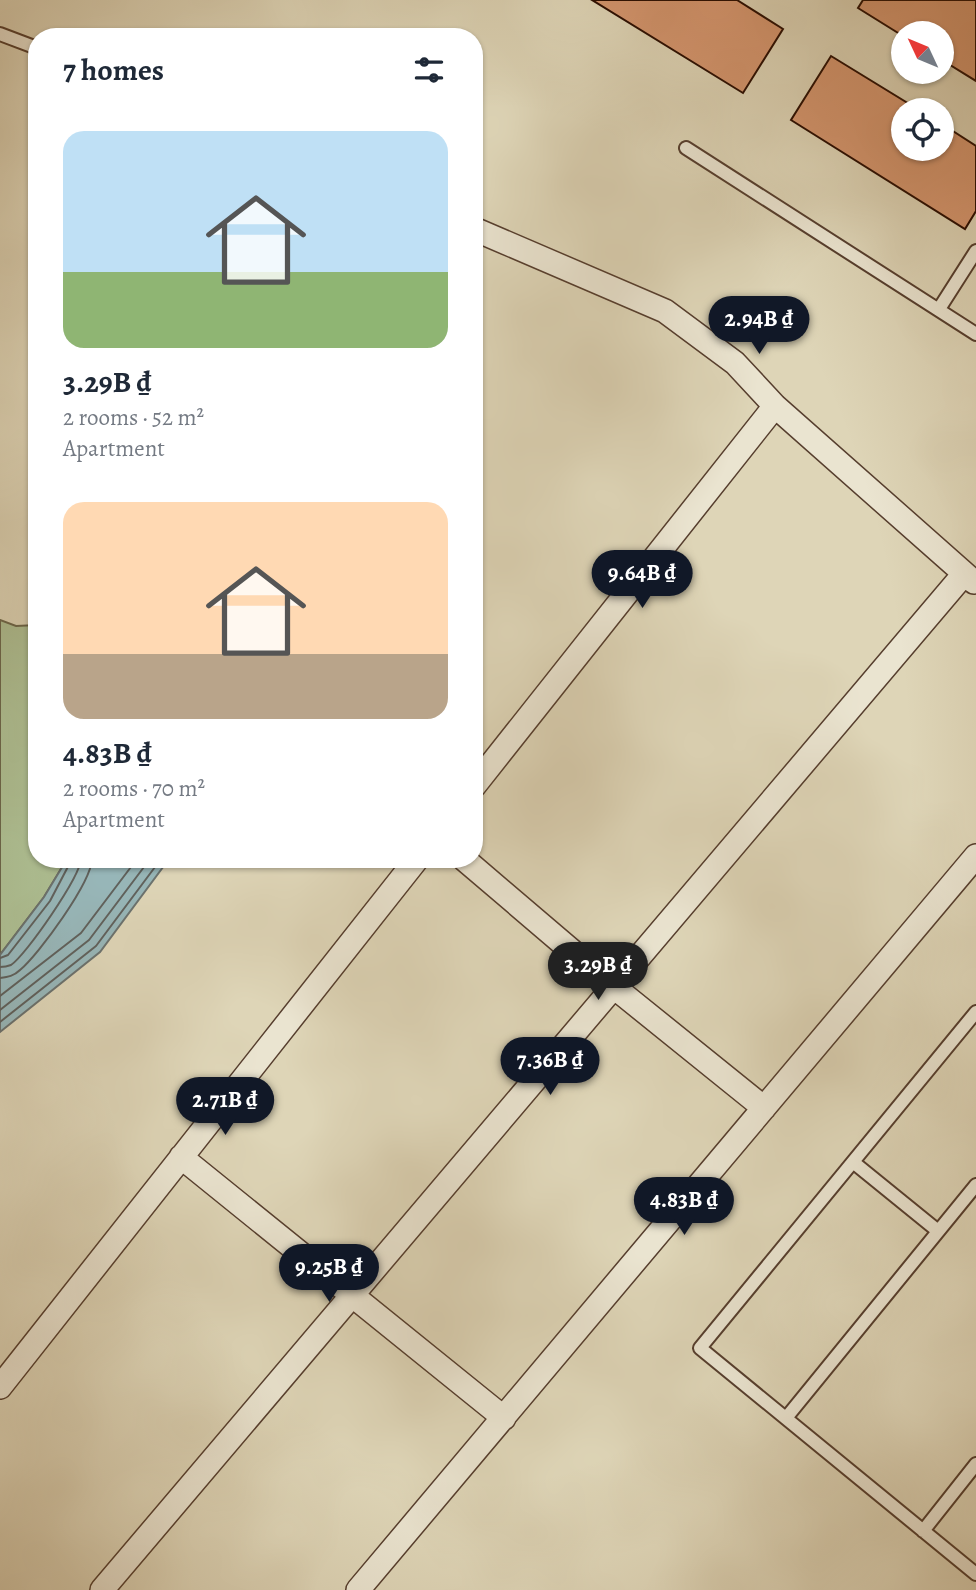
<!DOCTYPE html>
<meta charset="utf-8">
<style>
body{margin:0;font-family:Alegreya,serif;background:#f2f2f3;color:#1f2937;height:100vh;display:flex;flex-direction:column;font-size:26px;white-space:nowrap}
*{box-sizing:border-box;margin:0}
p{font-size:23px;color:#747a83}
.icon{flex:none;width:38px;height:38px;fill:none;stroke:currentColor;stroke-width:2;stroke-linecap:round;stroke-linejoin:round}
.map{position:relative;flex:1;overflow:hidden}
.sheet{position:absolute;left:28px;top:28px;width:455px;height:840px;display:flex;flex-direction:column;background:#fff;border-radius:28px;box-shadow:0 2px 5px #0004}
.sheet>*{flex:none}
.needle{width:46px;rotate:314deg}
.buttons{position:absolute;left:891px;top:21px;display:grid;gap:14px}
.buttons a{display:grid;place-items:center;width:63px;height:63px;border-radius:50%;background:#fff;box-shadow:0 2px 5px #0004;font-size:35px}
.price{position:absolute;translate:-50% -60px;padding:0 16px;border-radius:24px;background:#111827;color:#fff;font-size:23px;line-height:46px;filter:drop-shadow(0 2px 4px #0008)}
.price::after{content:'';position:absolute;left:50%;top:42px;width:21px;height:16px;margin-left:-10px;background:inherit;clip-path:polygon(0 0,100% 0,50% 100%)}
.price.selected{background:#222;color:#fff}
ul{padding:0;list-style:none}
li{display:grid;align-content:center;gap:14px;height:371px;padding:0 35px}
li span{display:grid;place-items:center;height:217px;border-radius:21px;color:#555}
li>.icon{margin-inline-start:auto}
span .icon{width:126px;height:126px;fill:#fffc;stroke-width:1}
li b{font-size:30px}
h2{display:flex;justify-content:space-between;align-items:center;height:84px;padding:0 35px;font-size:30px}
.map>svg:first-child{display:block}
.green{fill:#adbe92;stroke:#6b6549;stroke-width:2}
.water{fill:#97b6b8;stroke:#6b726e;stroke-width:2}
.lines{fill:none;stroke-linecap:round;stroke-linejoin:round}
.shore{stroke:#60615c;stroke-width:2}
.building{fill:#d5966f;stroke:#290c00;stroke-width:2}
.lane-casing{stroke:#563e2e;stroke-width:16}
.street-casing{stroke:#563e2e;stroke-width:26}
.lane{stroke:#eae4d0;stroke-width:12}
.street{stroke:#eae4d0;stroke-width:23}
</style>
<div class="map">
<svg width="976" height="1590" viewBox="0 0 976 1590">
<rect width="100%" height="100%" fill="#ded5b7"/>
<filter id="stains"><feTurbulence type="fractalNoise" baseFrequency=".00286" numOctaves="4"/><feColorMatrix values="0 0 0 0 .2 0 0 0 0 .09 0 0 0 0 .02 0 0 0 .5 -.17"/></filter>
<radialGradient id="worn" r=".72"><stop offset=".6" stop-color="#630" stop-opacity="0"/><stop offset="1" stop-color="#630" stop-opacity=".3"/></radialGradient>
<path class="green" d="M0,620L16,626L37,625V859H67L44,897L0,955Z"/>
<path class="water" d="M67,859H169L100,952L0,1032V955L44,897Z"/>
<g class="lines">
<path class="shore" d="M0,958L8,955L50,901L72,859
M0,967C5,967 6,967 11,965C26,955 80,877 81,859
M0,978C8,977 14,976 20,970C39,954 91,883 92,859
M0,996L81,933L137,859
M0,1010L89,940L150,859
M0,1022L96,946L161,859"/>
</g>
<path class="building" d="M592,0H737L783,29L743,93Z
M863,0H976V81L942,60V33H903V36L858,8Z
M831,56L919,110H903V149H942V124L976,146V211L965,229L791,120Z"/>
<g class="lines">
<defs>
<path id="lane" d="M0,34L37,48
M686,148L976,334
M939,309L976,251
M976,1012L700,1348L976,1574
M853,1162L938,1231
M786,1418L976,1185
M923,1531L976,1464"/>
<path id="street" d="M474,229L665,311L735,363L775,406L974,582
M474,786L775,406
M464,859L614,987L764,1108
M181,1157L504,1418
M0,1387L417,859
M102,1590L964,574
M358,1590L976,856"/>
</defs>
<use href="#lane" class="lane-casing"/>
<use href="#street" class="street-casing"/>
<use href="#lane" class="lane"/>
<use href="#street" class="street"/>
</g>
<rect width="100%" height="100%" filter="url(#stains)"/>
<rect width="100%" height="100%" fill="url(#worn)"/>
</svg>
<div class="buttons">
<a><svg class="needle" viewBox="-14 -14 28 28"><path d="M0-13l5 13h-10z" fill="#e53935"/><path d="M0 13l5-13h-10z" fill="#747a83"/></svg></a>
<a><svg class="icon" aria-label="locate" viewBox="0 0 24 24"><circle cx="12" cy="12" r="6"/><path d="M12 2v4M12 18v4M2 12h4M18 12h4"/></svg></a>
</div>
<b class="price" style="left:759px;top:356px">2.94B ₫</b>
<b class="price" style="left:642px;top:610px">9.64B ₫</b>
<b class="price selected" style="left:598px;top:1002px">3.29B ₫</b>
<b class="price" style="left:550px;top:1097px">7.36B ₫</b>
<b class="price" style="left:225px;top:1137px">2.71B ₫</b>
<b class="price" style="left:684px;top:1237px">4.83B ₫</b>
<b class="price" style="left:329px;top:1304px">9.25B ₫</b>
<section class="sheet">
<h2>7 homes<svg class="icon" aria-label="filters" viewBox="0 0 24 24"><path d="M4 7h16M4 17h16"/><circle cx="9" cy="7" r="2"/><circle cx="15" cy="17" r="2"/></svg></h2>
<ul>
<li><span style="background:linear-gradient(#bfe0f5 65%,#8fb573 0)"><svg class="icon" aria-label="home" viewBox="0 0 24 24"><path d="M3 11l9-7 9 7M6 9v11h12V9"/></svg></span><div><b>3.29B ₫</b><p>2 rooms · 52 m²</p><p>Apartment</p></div></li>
<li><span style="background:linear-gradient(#ffd9b3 70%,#b9a48a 0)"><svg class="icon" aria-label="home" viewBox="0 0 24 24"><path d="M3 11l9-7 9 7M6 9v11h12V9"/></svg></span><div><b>4.83B ₫</b><p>2 rooms · 70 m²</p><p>Apartment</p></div></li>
</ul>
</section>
</div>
